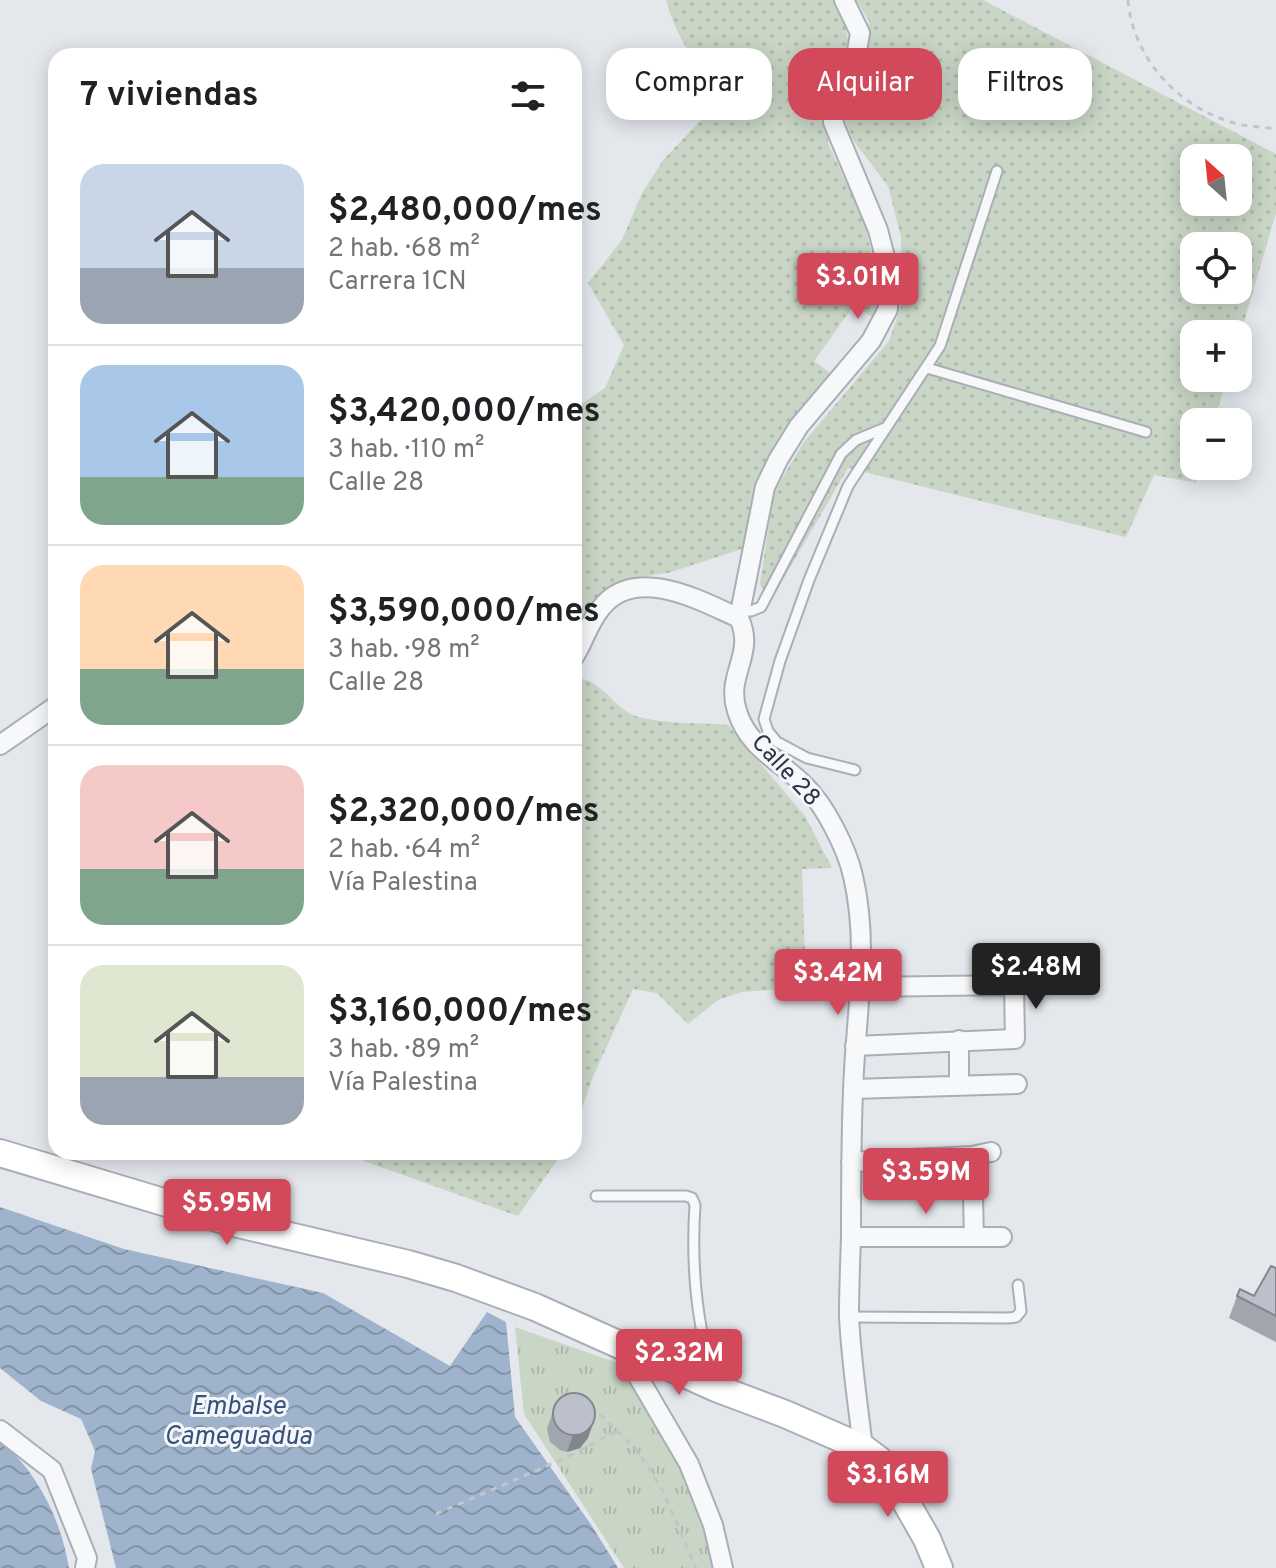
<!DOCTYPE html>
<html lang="es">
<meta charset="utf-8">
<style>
body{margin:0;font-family:Overpass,sans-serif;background:#f6f6f6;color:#202124;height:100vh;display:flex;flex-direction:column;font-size:30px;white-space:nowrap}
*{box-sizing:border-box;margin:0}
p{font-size:26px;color:#757577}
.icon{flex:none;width:44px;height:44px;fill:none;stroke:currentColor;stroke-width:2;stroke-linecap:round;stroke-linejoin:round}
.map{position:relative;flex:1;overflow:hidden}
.drawer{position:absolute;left:48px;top:48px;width:534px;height:1112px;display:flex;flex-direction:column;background:#fff;border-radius:24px;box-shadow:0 4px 20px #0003}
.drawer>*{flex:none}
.top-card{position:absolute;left:606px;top:48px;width:550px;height:72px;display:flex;gap:16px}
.needle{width:52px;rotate:333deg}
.buttons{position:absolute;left:1180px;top:144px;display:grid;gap:16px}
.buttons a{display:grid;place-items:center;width:72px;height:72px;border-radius:16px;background:#fff;box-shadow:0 4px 20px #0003;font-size:40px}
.price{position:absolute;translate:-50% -68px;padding:0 18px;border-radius:8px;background:#d1495b;color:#fff;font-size:26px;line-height:52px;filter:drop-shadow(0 2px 4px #0008)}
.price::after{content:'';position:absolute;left:50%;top:48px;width:24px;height:18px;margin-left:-12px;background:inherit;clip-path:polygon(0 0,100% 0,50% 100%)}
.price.on{background:#222;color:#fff}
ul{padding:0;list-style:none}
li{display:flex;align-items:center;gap:24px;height:200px;padding:0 32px}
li+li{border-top:2px solid #e0e0e0}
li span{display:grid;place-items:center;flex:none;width:224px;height:160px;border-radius:24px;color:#555}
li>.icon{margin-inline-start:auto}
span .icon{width:96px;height:96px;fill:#fffc;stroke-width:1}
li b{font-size:34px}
h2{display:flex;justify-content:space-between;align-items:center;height:96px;padding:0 32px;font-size:34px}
.pill{padding:0 28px;border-radius:24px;background:#fff;box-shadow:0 4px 20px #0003;font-size:28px;line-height:72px}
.pill.on{background:#d1495b;color:#fff}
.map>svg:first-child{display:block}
.grass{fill:url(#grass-dots);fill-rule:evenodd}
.park{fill:url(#park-tufts)}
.water{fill:url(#water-waves)}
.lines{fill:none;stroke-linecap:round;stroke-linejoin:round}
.service-casing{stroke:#a9aeb7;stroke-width:13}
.minor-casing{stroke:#a9aeb7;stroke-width:22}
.secondary-casing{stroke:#a9aeb7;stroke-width:30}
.path{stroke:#c2c5cb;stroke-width:3;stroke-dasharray:6 6;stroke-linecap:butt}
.service{stroke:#f7f8fa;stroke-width:9}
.minor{stroke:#f7f8fa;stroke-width:18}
.secondary{stroke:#fff;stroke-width:26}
.wall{fill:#a1a5ae}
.shaded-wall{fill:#83868d}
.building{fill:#bbc0ca;stroke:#83868d;stroke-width:2}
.labels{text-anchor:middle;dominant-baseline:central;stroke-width:6;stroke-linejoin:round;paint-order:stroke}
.street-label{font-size:24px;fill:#2b3445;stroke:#f4f6f9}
.water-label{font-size:26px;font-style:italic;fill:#34527a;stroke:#f4f6f9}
</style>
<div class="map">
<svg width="1276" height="1568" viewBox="0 0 1276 1568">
<defs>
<pattern id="grass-dots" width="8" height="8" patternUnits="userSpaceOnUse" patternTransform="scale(2)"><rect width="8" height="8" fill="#c9d6c5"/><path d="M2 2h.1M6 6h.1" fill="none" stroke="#adb8ab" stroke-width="1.8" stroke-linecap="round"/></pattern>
<pattern id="park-tufts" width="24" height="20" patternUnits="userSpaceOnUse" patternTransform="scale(2)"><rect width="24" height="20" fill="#c9d6c5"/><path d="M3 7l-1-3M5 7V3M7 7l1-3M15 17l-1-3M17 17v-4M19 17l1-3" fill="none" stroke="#adb8ab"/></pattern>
<pattern id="water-waves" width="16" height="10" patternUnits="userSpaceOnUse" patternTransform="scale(2)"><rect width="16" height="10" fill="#9fb4cc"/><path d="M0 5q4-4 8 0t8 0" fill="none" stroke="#8293a7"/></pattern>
</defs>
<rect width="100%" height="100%" fill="#e4e7ec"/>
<path class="grass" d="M666,0H834L845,24L848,40L839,76L828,98L824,120L829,146L864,220L881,297L874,319L855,304L814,361L834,376L797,416L748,547L668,573L633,578L606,592L574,644V409L605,388L624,345L588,283L622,240L642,193L664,159L725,95C697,66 677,40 666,0Z
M856,0H983L1276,154V213L1238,342V334H1194V378H1227L1214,422H1194V466H1201L1196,483L1154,475L1126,537L848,468L770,602L760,584L774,491L804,442L889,341L903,301L901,237L888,186L853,140L845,121L863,92L867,53L869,21ZM1194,158H1238V202H1194ZM1194,246H1238V290H1194Z
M583,679C605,685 613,706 633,715C656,724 703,723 728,725L805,816L832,868L802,869L806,987L742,992L718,1000L688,1024L657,993L633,989L592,1079L574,1131V682Z
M364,1152H563L518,1216L364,1161Z"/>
<path class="park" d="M515,1327L649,1374L722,1544L729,1568H624L524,1414Z"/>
<path class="water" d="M0,1207L124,1249L323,1293L450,1366L487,1312L506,1322L515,1417L592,1526L618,1568H116L91,1469L95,1451L81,1419L41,1401L0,1368Z
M0,1441C38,1472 61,1520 69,1568H0Z"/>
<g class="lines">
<defs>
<path id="service" d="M927,368L1146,432
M741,609L751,611L761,607L841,454L856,440L885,428
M855,770L807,758L777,742L768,731L764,719L780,661L809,580L848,486L940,346L997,171
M596,1196H686L692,1198L695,1205C691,1265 696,1323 714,1380
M849,1317L1008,1318L1016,1317L1021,1311L1018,1285"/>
<path id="minor" d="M739,618C756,655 725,674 737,711C748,748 782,762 805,786C825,805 847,849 853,876C870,948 855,1020 853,1092C851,1141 851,1189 851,1238C850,1264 849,1290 849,1316C851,1360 858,1405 863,1448
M739,618L765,487L778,460L799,426L871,341L888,309V269L878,230L833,122L841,94L855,63L860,33L844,0
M574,657C584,641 589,622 601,608C635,564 701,601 739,618
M0,745L56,706
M959,1040V1085
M855,1046L1015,1039L1014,985L862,987
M853,1089L1017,1084
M972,1156L974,1237
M851,1162L972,1156L991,1152
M851,1237H1002
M619,1344L689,1464L713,1525L723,1568
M0,1430L52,1470L87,1558L85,1568"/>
<path id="secondary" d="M0,1153L230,1222L408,1264L456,1278L535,1307L716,1388L785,1414L863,1448L879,1460L899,1490L927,1539L939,1568"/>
</defs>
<use href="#service" class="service-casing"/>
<use href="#minor" class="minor-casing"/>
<use href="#secondary" class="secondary-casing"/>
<path class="path" d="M1128,0C1133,60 1181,110 1238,124C1250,127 1264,127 1276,129
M591,1406L636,1449L663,1491L696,1568
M436,1514L563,1459L617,1431"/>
<use href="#service" class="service"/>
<use href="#minor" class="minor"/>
<use href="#secondary" class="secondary"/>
</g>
<path class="wall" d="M1276,1268V1342L1229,1318L1237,1296H1254Z
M555,1405L588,1438L580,1448L567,1452L560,1450L550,1442L547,1429Z"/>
<path class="shaded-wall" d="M594,1421L588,1438L580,1448L567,1452L573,1435Z"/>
<path class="building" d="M1271,1266L1276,1268V1316L1237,1296L1240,1289L1254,1296Z
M553 1414a21 21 0 1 1 42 0a21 21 0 1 1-42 0Z"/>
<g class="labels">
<g class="street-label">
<text transform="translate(785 771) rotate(47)">Calle 28</text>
</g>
<g class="water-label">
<text x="238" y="1407">Embalse<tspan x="238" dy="30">Cameguadua</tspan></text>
</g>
</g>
</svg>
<div class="buttons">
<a><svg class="needle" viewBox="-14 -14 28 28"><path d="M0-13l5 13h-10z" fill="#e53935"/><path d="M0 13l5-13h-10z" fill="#757577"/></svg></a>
<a><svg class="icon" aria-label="locate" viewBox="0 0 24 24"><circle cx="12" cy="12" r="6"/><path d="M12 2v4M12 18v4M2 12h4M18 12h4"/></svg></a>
<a>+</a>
<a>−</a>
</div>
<b class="price" style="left:858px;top:321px">$3.01M</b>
<b class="price on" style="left:1036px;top:1011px">$2.48M</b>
<b class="price" style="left:838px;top:1017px">$3.42M</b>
<b class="price" style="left:926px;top:1216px">$3.59M</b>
<b class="price" style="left:227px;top:1247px">$5.95M</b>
<b class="price" style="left:679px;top:1397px">$2.32M</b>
<b class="price" style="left:888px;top:1519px">$3.16M</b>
<div class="top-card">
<a class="pill">Comprar</a>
<a class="pill on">Alquilar</a>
<a class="pill">Filtros</a>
</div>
<section class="drawer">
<h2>7 viviendas<svg class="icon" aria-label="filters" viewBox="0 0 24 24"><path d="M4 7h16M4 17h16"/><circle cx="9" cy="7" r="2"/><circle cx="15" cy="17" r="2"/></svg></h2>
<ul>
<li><span style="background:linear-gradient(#c9d6e8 65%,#9aa5b1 0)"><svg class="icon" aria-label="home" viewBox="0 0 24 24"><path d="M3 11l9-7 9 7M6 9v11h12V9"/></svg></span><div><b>$2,480,000/mes</b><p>2 hab. · 68 m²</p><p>Carrera 1CN</p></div></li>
<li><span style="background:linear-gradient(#a9c7e8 70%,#7fa58c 0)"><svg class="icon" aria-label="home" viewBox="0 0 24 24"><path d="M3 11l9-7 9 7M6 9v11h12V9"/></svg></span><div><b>$3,420,000/mes</b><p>3 hab. · 110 m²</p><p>Calle 28</p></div></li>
<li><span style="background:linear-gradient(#ffd9b3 65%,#7fa58c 0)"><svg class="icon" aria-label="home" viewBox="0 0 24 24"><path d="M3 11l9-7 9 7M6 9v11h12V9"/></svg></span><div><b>$3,590,000/mes</b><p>3 hab. · 98 m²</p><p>Calle 28</p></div></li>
<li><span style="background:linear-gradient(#f6c9c9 65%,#7fa58c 0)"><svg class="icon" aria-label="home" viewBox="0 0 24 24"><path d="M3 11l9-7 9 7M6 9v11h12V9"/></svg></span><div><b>$2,320,000/mes</b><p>2 hab. · 64 m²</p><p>Vía Palestina</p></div></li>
<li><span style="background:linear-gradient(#dfe7d0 70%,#9aa5b1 0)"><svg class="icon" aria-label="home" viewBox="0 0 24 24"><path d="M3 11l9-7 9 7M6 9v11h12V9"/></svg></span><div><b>$3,160,000/mes</b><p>3 hab. · 89 m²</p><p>Vía Palestina</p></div></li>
</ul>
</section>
</div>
